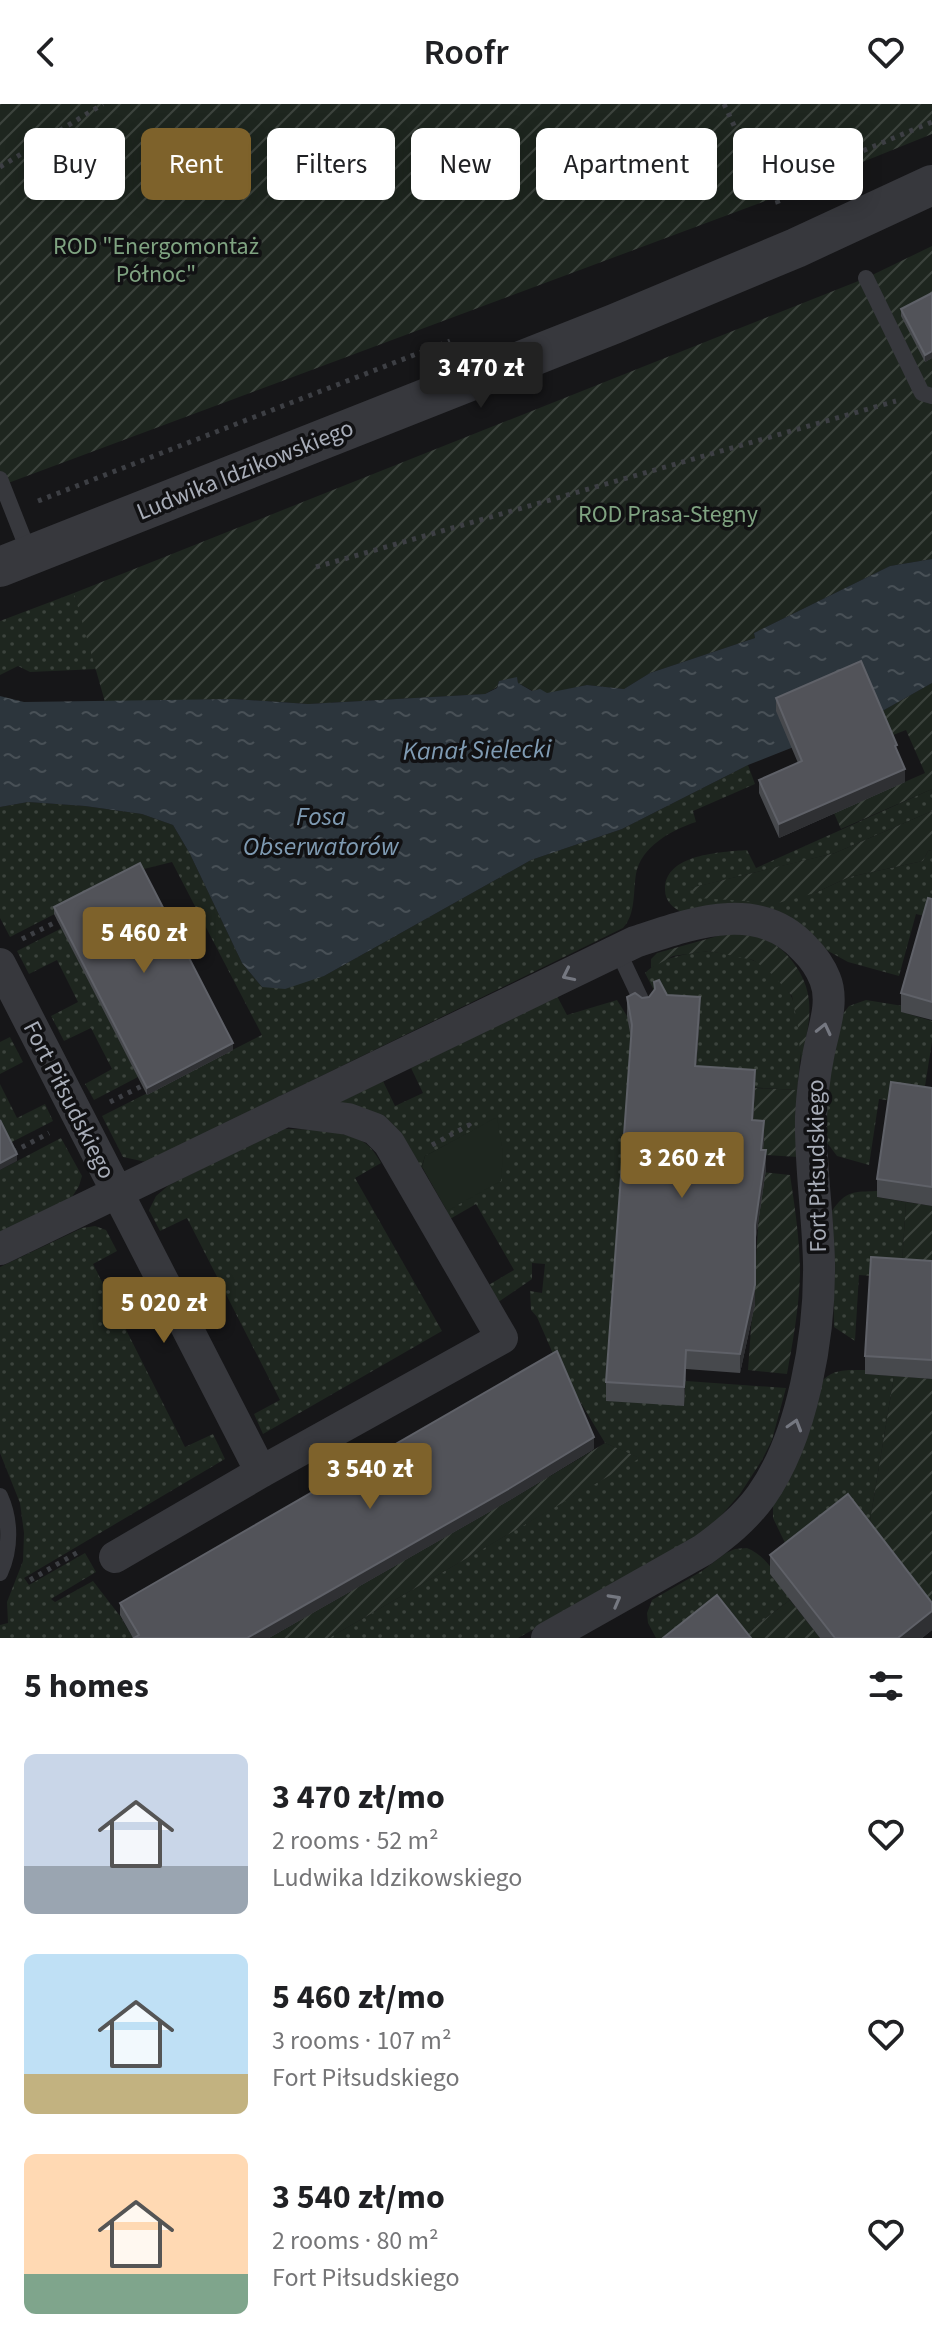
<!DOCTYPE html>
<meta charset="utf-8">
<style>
body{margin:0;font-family:"Source Sans 3",sans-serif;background:#f2f2f2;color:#202124;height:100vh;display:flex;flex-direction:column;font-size:30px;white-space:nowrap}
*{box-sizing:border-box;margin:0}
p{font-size:26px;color:#757577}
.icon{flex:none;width:44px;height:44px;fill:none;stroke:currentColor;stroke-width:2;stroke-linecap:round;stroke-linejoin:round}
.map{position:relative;height:1534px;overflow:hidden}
.panel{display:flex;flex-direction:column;background:#fff;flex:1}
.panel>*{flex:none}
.hud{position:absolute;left:24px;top:24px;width:884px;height:72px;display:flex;gap:16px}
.price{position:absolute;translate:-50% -68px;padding:0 18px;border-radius:8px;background:#7e622b;color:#fff;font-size:26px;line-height:52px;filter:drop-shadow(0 2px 4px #0008)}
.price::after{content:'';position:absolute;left:50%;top:48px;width:24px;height:18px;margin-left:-12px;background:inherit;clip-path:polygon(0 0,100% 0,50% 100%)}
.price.current{background:#222;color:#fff}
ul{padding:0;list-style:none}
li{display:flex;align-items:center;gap:24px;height:200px;padding:0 24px}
li span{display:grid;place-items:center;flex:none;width:224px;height:160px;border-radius:12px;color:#555}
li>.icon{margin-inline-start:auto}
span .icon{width:96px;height:96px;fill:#fffc;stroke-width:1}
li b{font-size:34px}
h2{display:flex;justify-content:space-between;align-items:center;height:96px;padding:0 24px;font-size:34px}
.pill{padding:0 28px;border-radius:12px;background:#fff;box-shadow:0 4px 20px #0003;font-size:28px;line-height:72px}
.pill.current{background:#7e622b;color:#fff}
header{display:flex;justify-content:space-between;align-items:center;height:104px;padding:0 24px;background:#fff;font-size:36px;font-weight:600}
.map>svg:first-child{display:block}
.grass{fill:url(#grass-dots)}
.park{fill:#1e261f}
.garden{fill:url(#garden-furrows)}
.water{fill:url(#water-ripples)}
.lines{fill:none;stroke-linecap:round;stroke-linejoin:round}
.path{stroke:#3d3f44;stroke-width:5;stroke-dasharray:4 6;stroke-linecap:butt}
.service{stroke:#37383d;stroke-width:16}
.minor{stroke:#37383d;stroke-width:32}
.tertiary{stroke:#37383d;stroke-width:40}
.wall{fill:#47494d}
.shaded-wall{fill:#2f3033}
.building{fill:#525359;stroke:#5f6168;stroke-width:2}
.oneway{stroke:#757881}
.labels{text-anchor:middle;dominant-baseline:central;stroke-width:7;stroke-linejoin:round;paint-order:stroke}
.park-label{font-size:24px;fill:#7fa381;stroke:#111113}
.street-label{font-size:24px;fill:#a8adb8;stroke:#111113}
.water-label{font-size:26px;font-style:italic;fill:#7f9bb3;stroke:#111113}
</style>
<header><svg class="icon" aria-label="back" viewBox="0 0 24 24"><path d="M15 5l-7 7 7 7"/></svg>Roofr<svg class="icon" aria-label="heart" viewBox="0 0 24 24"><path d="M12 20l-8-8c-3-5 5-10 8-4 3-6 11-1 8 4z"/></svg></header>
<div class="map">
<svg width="932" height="1534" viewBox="0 0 932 1534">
<defs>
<pattern id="grass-dots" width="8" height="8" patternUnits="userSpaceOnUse" patternTransform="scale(2)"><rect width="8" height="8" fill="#1e261f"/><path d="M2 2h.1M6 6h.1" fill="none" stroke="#3c433d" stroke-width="1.8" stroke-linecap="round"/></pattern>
<pattern id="garden-furrows" width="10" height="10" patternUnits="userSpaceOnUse" patternTransform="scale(2)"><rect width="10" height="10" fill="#1e261f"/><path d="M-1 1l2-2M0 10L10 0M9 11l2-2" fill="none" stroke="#3c433d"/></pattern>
<pattern id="water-ripples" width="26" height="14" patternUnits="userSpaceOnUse" patternTransform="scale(2)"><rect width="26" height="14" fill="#2c353c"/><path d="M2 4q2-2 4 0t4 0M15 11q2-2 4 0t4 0" fill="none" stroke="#485056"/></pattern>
</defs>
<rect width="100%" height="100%" fill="#161618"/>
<path class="grass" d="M74,489L98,565L30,568L18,562L0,571V517Z
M748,661L755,680L693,707L696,718C671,726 641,743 636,770C633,788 636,810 623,824L146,1058L123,1053L102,1012L262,931L172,758L140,766L10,833L0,814V703L28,698L85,702L142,710L173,721L190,750L242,859L262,883L324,872L531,756L622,725Z
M932,685V707L835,749L691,784L815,789L849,773L923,757L928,747L932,746V814L916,810L899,872L848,858L819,842L683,809C673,804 665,797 665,786C664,750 721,748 747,746L756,764Z
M62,824L138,973L94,996L85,980L112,965L91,924L64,937L51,912L78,898L57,856L29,870L17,847Z
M709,847C723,850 739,851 752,856C764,860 787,882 792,894C803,920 801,959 797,986L629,976L686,1277L786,1284L772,1336L762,1356L740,1390L720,1413L701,1430L678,1445L518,1534H329L639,1354L605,1339L557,1259L537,1213L531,1206L530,1187L542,1189L545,1160L532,1159V1175L497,1199L487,1182L514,1166L476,1100L450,1115L445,1108L497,1014L425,1052L421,1065L334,1001L383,977L395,1002L423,989L411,964L557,892L567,911L617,896L627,912L658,894L645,869C663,852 686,850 709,847Z
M866,896L903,902L902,908L932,917V938L922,1001L879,995L869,1061L837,1052L825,1036L828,981L842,911L849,902Z
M10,933L23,958L0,970V938Z
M0,980L17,1014L45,1000L53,1017L8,1040L0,1023Z
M283,1025C305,1025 346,1026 365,1039C372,1044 377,1052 381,1059L355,1074L442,1227L263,1330L254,1310L280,1296L187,1114L160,1127L149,1106L156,1092L169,1081Z
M61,1034L82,1072L79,1082L72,1093L0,1129V1066Z
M877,1087V1093L906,1098L901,1174L859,1171L855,1237L834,1223L832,1107C846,1086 854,1088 877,1087Z
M95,1122L106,1126L117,1147L93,1160L185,1343L213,1330L225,1355L24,1474L29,1481L85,1449L96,1468L51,1495L55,1498L93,1477L120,1512L133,1534H0V1521L8,1519L7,1498L23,1457L24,1429L20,1399L0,1349V1163L82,1124Z
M865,1266V1270L894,1272L867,1435L786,1441L773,1414V1401L819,1281C831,1264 846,1266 865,1266Z
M747,1444C769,1453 779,1476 790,1496L740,1534H656L648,1519L647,1509L652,1496L702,1467L726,1449L735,1445Z"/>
<path class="park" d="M497,1013L503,1050L501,1077L447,1107L422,1063L425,1052Z"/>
<path class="garden" d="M0,0H932V30L776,93L0,382Z
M932,142V455L890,462L754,529L755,534L650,569L624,585L587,581L547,590L540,586L533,587L518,579L517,574L499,577L497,583L485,590L308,600L234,595L105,598L74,489L866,174Z
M932,579V685L841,725L834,709L925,669L906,626L888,633L877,610Z
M932,707V746L928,747L923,757L849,773L815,789L778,799L698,794L690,784L835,749Z
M725,830C737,830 751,830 763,834C786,843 807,871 809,897C811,917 805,939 801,959L798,923L792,892L771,869L753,856L709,847L673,852L651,864V855L657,849Z
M755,984L797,986L798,1053L714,1048L764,1039V1036L752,1035Z
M762,1068L790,1071C795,1104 800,1137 800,1170C799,1204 793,1237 787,1270L748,1266Z
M906,1098L932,1102V1176L901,1174Z
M894,1272L932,1275V1517L867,1435Z
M605,1339L640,1354L329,1534H269L510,1396Z
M790,1496L820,1534H740Z"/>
<path class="water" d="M932,455V579L877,610L748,661L622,725L531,756L324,872L285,885L262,883L242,859L190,750L173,721L142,710L85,702L28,698L0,703V592L24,598L234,595L308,600L485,590L497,584L499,577L517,573L518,579L532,587L540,585L547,589L587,581L624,585L650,569L755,534L754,529L890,462Z"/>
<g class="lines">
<path class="path" d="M724,0L744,43L776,93L779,102
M0,63L103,0
M771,85L932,18
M38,397L450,237
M316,463L896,297
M22,835L58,817
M110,998L142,982
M432,1041L469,1021L473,1027
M13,1048L49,1029
M30,1476L80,1447"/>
<path class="service" d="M866,174L922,289L932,292
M0,375L30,451
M618,847L644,902
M0,1392C11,1416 11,1445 0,1469"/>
<path class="minor" d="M0,860L261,1368
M0,1145L635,838C690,820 758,793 805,845C813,853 821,865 825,875C835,899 822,929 818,953C814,973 812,993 811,1013C810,1062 818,1111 819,1159C820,1231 803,1333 761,1392C745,1414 725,1430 703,1446L547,1534
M115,1453L261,1368L502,1234L389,1039L375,1025L348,1015L285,1007"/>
<path class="tertiary" d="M0,463L614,220L796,144L932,81"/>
</g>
<path class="wall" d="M932,189V254L925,258L901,212V205Z
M776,594L897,648L905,678L779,734L759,689V676L798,659L776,607Z
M932,795V916L901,908V889Z
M54,803L233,946L147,991L54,810Z
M654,878L667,891L700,912L696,962L755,984L753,1016L764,1036L763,1046L766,1065L755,1140V1200L740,1269L686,1265L684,1302L606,1297V1278L631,934L627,912V893L642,894L649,893L654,886Z
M932,984V1102L877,1093V1075Z
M932,1157V1275L865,1270V1252Z
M594,1345L510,1396L269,1534H133L120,1511V1499Z
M770,1451L932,1499V1526L922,1534H820L770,1470Z"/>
<path class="shaded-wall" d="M932,247V254L925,258V251Z
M905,665V678L779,734V720Z
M700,893V912L695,981V962Z
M233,939V946L147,991V984Z
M755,966V984L752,1035V1016Z
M764,1017V1036L761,1064V1046Z
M766,1046V1065L755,1140V1121Z
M17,1050V1057L0,1066V1059Z
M755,1181V1200L740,1269V1250Z
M686,1246V1265L684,1302V1283Z
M594,1333V1345L510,1396L269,1534H247Z
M932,1507V1526L922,1534H898Z"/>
<path class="building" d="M932,189V247L925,251L901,205Z
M861,557L897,641L895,642L905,665L779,720L759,676L802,657L776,594Z
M140,759L233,939L147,984L54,803Z
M928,794L932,795V898L901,889Z
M659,876L667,891L700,893L695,962L755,966L752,1016L764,1017L761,1046H766L755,1121V1181L740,1250L686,1246L684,1283L606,1278L632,921L627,893L635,889L642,894L649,893L655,885L654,878Z
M891,978L932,984V1083L877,1075Z
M0,1016L17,1050L0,1059Z
M871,1153L932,1157V1256L865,1252Z
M557,1247L594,1333L510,1384L247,1534H134L139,1531L120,1499Z
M848,1390L932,1499V1507L898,1534H835L770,1451Z
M717,1491L751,1534H663Z"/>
<defs><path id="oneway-chevron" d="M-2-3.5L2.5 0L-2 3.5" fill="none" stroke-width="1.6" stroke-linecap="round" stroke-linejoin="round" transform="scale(2)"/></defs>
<g class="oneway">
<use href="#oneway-chevron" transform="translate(568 871) rotate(154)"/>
<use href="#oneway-chevron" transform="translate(824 925) rotate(-77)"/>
<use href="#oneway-chevron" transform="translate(795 1321) rotate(-73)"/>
<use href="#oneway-chevron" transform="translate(615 1496) rotate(-29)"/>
</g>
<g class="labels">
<g class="park-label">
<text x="156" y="142">ROD "Energomontaż<tspan x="156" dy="28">Północ"</tspan></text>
<text x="668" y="410">ROD Prasa-Stegny</text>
</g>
<g class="street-label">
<text transform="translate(245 366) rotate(-22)">Ludwika Idzikowskiego</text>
<text transform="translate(69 996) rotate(63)">Fort Piłsudskiego</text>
<text transform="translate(817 1062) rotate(-91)">Fort Piłsudskiego</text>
</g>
<g class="water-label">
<text transform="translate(477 646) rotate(-1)">Kanał Sielecki</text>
<text x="321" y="712">Fosa<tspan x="321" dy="30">Obserwatorów</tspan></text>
</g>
</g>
</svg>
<b class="price current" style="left:481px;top:306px">3 470 zł</b>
<b class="price" style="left:144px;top:871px">5 460 zł</b>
<b class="price" style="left:682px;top:1096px">3 260 zł</b>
<b class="price" style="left:164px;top:1241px">5 020 zł</b>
<b class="price" style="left:370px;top:1407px">3 540 zł</b>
<div class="hud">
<a class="pill">Buy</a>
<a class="pill current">Rent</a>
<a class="pill">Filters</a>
<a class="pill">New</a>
<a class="pill">Apartment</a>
<a class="pill">House</a>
</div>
</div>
<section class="panel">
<h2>5 homes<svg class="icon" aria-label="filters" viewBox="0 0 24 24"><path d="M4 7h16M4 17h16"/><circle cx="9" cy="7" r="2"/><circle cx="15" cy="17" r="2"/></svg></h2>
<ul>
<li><span style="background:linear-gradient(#c9d6e8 70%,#9aa5b1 0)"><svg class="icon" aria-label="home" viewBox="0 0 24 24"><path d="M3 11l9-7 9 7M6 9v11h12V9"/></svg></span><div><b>3 470 zł/mo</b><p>2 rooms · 52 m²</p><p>Ludwika Idzikowskiego</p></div><svg class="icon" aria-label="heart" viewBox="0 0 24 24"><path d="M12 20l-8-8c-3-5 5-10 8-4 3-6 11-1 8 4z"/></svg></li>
<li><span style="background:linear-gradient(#bfe0f5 75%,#c2b280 0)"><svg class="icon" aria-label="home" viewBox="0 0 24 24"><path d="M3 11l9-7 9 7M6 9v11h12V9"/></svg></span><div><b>5 460 zł/mo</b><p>3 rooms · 107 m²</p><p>Fort Piłsudskiego</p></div><svg class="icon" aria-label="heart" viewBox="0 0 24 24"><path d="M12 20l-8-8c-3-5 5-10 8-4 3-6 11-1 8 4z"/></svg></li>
<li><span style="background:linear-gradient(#ffd9b3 75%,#7fa58c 0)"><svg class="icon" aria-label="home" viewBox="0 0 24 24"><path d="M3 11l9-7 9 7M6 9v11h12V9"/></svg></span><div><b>3 540 zł/mo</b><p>2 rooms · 80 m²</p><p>Fort Piłsudskiego</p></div><svg class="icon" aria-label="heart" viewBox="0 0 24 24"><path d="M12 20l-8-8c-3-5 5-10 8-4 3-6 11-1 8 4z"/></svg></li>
</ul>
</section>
